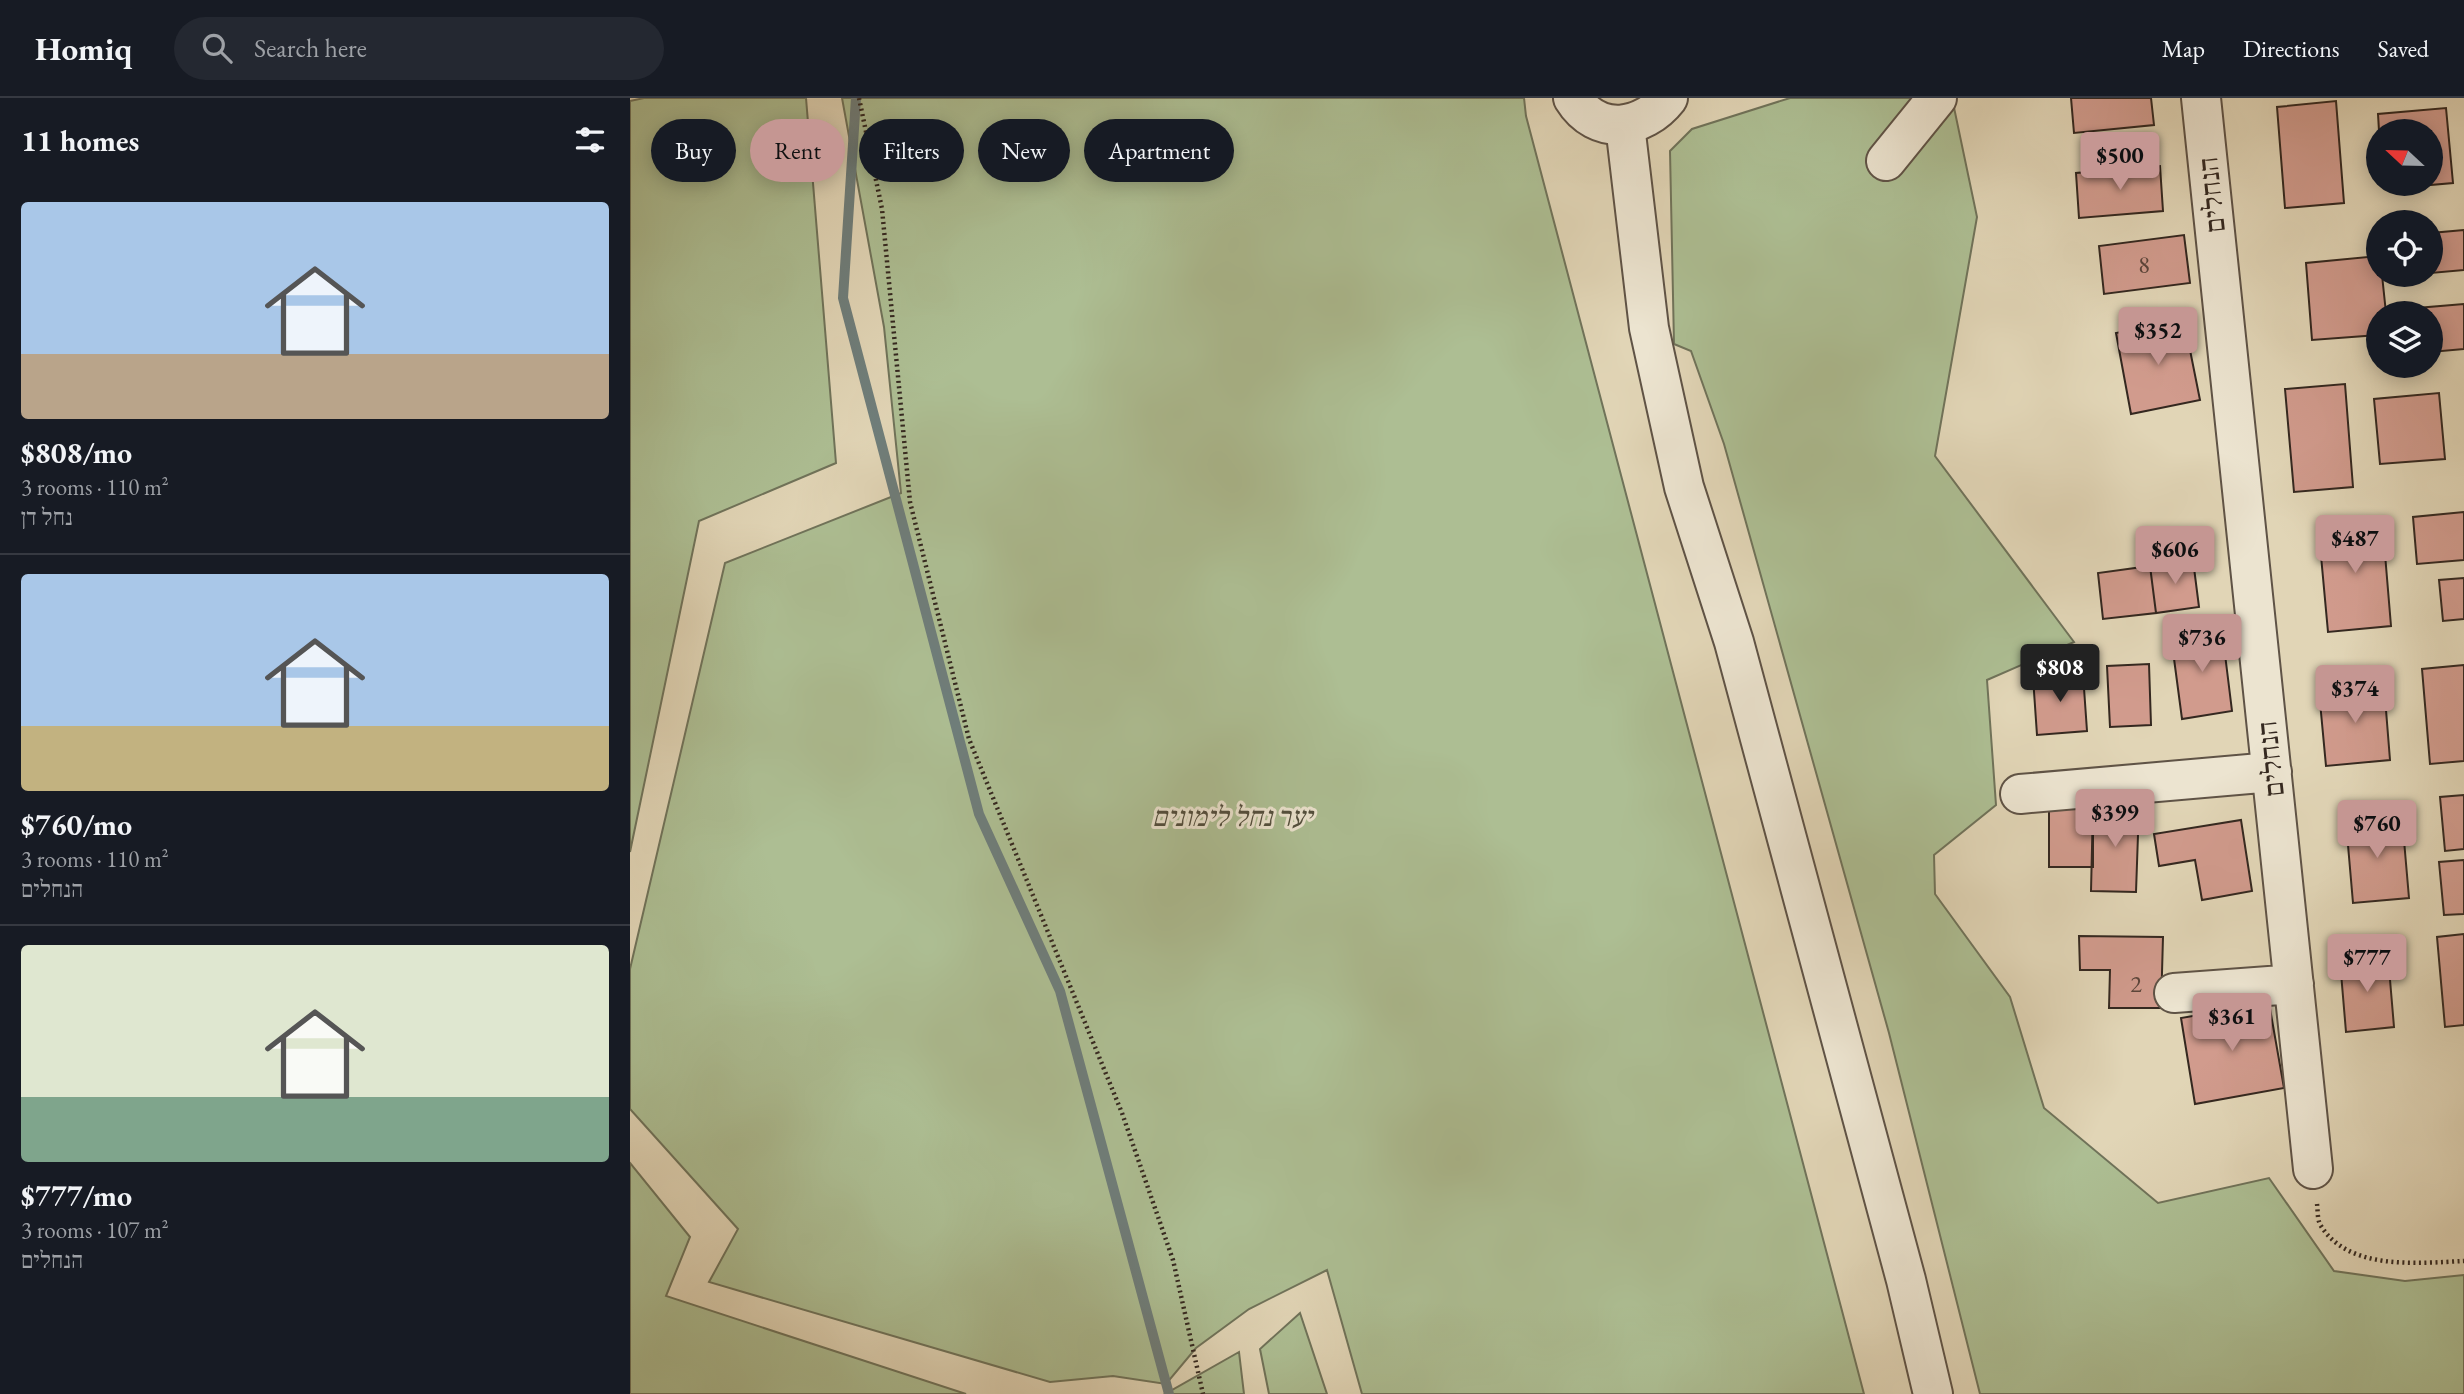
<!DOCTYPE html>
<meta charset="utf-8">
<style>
body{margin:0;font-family:"EB Garamond","Frank Ruhl Libre",serif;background:#242831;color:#f1f3f6;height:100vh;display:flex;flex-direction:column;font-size:26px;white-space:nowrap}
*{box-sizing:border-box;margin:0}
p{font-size:23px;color:#9ea1a6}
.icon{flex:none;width:38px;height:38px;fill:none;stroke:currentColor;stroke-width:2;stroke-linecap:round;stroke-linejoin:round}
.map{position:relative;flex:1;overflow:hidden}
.panel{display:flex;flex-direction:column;background:#171b24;width:630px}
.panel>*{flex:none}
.banner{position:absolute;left:21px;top:21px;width:665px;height:63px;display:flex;gap:14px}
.needle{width:46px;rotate:292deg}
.buttons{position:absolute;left:1736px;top:21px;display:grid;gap:14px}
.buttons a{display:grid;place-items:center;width:77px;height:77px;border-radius:50%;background:#171b24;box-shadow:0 4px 18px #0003;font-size:35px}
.price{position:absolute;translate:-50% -60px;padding:0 16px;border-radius:7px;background:#c59692;color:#111;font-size:23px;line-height:46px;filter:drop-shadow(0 2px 4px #0008)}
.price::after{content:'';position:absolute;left:50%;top:42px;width:21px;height:16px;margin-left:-10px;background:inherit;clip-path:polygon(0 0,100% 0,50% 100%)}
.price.active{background:#222;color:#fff}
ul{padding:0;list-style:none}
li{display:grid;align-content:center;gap:14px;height:371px;padding:0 21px}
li+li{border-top:2px solid #363941}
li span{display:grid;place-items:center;height:217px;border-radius:7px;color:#555}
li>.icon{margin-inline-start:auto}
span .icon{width:126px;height:126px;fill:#fffc;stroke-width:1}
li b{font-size:30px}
h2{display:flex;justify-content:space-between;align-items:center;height:84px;padding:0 21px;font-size:30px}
.chip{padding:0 24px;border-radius:32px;background:#171b24;box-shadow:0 4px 18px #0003;font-size:24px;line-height:63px}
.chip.active{background:#c59692;color:#111}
header{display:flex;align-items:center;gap:42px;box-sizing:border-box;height:98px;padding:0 35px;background:#171b24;border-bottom:2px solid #363941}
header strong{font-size:33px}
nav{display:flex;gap:38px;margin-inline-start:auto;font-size:24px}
.search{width:490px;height:63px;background:#242831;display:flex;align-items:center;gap:18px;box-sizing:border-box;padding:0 24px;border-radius:38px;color:#9ea1a6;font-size:26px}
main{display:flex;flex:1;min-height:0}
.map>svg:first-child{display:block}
.green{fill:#adbe93;stroke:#70735a;stroke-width:2}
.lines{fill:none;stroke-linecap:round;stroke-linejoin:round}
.stream{stroke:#6f7e7b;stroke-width:10}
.building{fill:#d19b8d;stroke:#342820;stroke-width:2}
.minor-casing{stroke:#5f5346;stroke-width:42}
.tertiary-casing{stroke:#5f5346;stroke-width:42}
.path{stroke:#342820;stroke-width:4.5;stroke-dasharray:2 3.5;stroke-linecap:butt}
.minor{stroke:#ece4d0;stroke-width:38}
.tertiary{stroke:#ece4d0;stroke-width:38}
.labels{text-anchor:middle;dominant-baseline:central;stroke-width:6;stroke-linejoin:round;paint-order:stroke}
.number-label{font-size:24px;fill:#5b453b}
.street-label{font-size:28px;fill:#342820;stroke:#ece4d0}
.park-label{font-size:28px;font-style:italic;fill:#524e3d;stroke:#ece4d0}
</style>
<header>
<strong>Homiq</strong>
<div class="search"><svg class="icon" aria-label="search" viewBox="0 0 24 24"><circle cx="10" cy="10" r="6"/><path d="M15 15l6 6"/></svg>Search here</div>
<nav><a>Map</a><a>Directions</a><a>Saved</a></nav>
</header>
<main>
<section class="panel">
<h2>11 homes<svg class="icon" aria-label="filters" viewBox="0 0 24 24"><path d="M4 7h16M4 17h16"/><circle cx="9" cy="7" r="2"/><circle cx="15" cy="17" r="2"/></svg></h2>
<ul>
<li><span style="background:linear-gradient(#a9c7e8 70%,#b9a48a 0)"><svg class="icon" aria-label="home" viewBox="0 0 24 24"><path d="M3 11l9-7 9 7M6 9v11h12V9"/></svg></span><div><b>$808/mo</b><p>3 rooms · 110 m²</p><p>נחל דן</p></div></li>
<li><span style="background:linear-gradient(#a9c7e8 70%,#c2b280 0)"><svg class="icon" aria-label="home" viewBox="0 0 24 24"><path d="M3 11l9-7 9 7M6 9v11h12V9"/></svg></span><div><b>$760/mo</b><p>3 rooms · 110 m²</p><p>הנחלים</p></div></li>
<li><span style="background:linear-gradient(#dfe7d0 70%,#7fa58c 0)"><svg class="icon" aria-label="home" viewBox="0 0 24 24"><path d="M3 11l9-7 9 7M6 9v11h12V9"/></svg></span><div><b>$777/mo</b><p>3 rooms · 107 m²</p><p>הנחלים</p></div></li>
</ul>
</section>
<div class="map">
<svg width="1834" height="1296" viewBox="0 0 1834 1296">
<rect width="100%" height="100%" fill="#e1d5b6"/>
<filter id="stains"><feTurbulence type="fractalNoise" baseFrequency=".00286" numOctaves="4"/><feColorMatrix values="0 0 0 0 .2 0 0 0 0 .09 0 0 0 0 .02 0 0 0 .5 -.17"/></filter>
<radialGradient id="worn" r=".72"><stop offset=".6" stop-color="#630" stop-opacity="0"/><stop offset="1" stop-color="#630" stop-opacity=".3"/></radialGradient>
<path class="green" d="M14,0H176L206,365L69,423L0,754V3Z
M212,0H894L896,18L1234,1296H732L697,1172L619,1211L566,1250L536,1286L483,1278L420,1284L79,1184L108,1131L0,1011V871L95,465L271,395L254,229Z
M1160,0H1322L1347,119L1305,358L1444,544L1357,582L1366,707L1304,757L1305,796L1380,899L1414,1010L1528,1105L1639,1080L1704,1173L1775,1183L1834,1177V1296H1350L1259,935L1094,346L1061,253L1044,246L1040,53L1062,31Z
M0,1065L60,1139L36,1198L336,1296H0Z
M670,1215L697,1296H639L630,1251Z
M609,1254L614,1296H535Z"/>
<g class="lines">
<path class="stream" d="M226,0L213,200L349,716L430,893L539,1296"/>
</g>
<path class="building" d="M1441,0H1521L1524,27L1444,35Z
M1706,3L1714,105L1655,110L1647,9Z
M1816,10L1823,85L1755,91L1754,86H1801V33H1749L1748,16Z
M1530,68L1533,113L1449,120L1446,75Z
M1834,132V172L1801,175V135Z
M1554,137L1560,185L1474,196L1469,148Z
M1748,158V177H1752L1756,215H1748V237L1682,242L1676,165Z
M1834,206V251L1801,254V215H1787V210Z
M1554,222L1570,302L1501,316L1486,235Z
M1715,286L1723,389L1664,394L1655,291Z
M1809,295L1815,361L1750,366L1744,301Z
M1834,414V462L1787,466L1783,419Z
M1752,420L1761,528L1698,534L1688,425Z
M1563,462L1569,509L1526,515L1520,468Z
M1520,468L1526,515L1473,521L1468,475Z
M1834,480V521L1813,523L1809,482Z
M1592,532L1602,613L1552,621L1541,538Z
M1519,566L1521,627L1480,629L1477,568Z
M1834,567V663L1800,666L1792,571Z
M1453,576L1457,633L1407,637L1403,579Z
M1754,587L1760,662L1696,668L1689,593Z
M1834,697V751L1815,753L1810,699Z
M1463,708H1509L1506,794L1461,793Z
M1463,708V769H1419V709Z
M1772,719L1779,800L1723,805L1716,724Z
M1611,722L1622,793L1572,802L1565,762L1529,768L1524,736Z
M1834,762V816L1814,817L1809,764Z
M1834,836V927L1815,929L1807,839Z
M1449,838L1533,839L1531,910H1479L1480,872H1450Z
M1758,858L1764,929L1716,934L1710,863Z
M1639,905L1654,990L1565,1006L1551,920Z"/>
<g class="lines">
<defs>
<path id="minor" d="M1571,0L1683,1071
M995,27L1019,230L1054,389L1104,544L1276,1182L1303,1296
M1256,63L1307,0
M1390,696L1642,674
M1544,895L1664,886"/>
<path id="tertiary" d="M943,0C967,39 1013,32 1038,0"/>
</defs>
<use href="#minor" class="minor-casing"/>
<use href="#tertiary" class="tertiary-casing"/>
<path class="path" d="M229,0L252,111L280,404L339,641L492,1015L543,1162L573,1296
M1687,1106C1688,1113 1687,1122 1691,1128C1719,1173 1788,1165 1834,1163"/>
<use href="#minor" class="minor"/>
<use href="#tertiary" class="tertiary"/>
</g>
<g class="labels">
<g class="number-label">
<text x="1514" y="166">8</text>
<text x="1506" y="885">2</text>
</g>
<g class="street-label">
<text transform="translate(1581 97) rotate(-96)">הנחלים</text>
<text transform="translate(1640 661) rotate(-96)">הנחלים</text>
</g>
<g class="park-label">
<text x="602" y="718">יער נחל לימונים</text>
</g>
</g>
<rect width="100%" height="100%" filter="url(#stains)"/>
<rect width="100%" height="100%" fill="url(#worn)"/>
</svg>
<div class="buttons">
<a><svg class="needle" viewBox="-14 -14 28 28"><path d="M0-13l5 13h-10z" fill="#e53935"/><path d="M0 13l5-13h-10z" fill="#9ea1a6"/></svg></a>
<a><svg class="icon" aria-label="locate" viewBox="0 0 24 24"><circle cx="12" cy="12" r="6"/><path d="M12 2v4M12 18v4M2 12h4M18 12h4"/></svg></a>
<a><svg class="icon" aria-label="layers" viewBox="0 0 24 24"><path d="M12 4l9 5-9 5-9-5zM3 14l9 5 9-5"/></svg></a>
</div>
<b class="price" style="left:1490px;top:94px">$500</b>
<b class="price" style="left:1528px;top:269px">$352</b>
<b class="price" style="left:1725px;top:477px">$487</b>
<b class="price" style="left:1545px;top:488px">$606</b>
<b class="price" style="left:1572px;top:576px">$736</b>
<b class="price active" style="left:1430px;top:606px">$808</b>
<b class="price" style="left:1725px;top:627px">$374</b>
<b class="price" style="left:1485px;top:751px">$399</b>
<b class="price" style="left:1747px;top:762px">$760</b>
<b class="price" style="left:1737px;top:896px">$777</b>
<b class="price" style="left:1602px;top:955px">$361</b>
<div class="banner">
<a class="chip">Buy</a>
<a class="chip active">Rent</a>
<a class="chip">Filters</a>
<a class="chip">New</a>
<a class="chip">Apartment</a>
</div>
</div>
</main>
